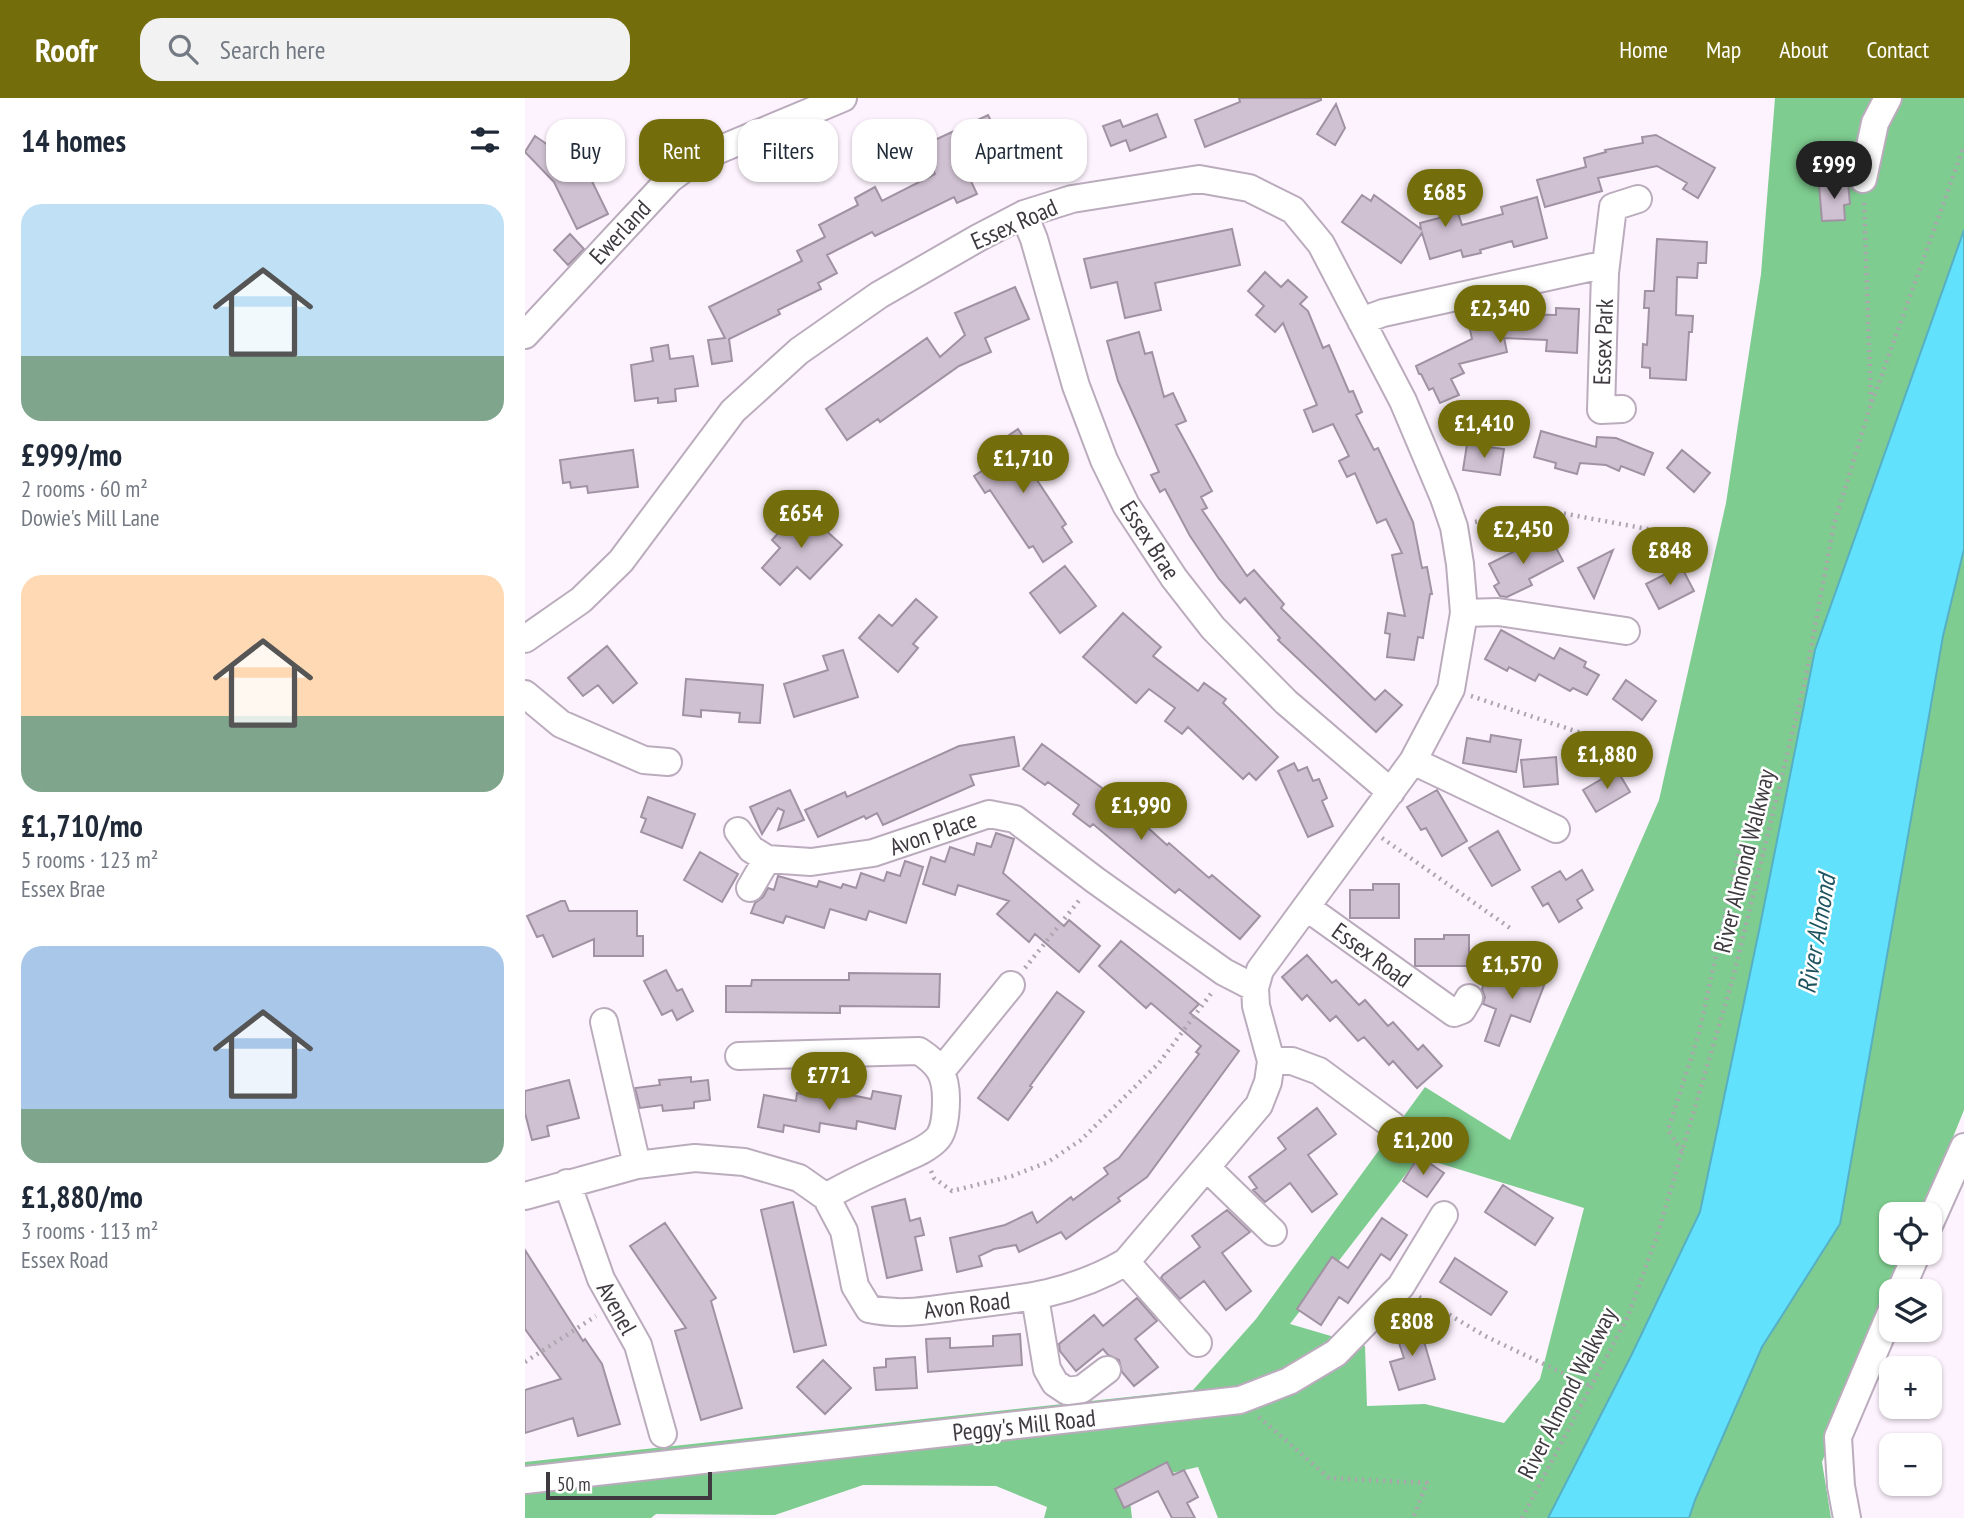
<!DOCTYPE html>
<meta charset="utf-8">
<style>
body{margin:0;font-family:"PT Sans Narrow",sans-serif;background:#f2f2f3;color:#1f2937;height:100vh;display:flex;flex-direction:column;font-size:26px;white-space:nowrap}
*{box-sizing:border-box;margin:0}
p{font-size:23px;color:#747a83}
.icon{flex:none;width:38px;height:38px;fill:none;stroke:currentColor;stroke-width:2;stroke-linecap:round;stroke-linejoin:round}
.map{position:relative;flex:1;overflow:hidden}
.drawer{display:flex;flex-direction:column;background:#fff;width:525px}
.drawer>*{flex:none}
.banner{position:absolute;left:21px;top:21px;width:665px;height:63px;display:flex;gap:14px}
.fabs{position:absolute;left:1354px;top:1104px;display:grid;gap:14px}
.fabs a{display:grid;place-items:center;width:63px;height:63px;border-radius:14px;background:#fff;box-shadow:0 2px 5px #0004;font-size:35px}
.scale{position:absolute;left:21px;bottom:18px;width:166px;box-sizing:border-box;padding-left:7px;border:4px solid #3f3940;border-top:0;font-size:19px;line-height:24px;white-space:nowrap;color:#3f3940;-webkit-text-stroke:5px #fff;paint-order:stroke}
.price{position:absolute;translate:-50% -60px;padding:0 16px;border-radius:24px;background:#746d0b;color:#fff;font-size:23px;line-height:46px;filter:drop-shadow(0 2px 4px #0008)}
.price::after{content:'';position:absolute;left:50%;top:42px;width:21px;height:16px;margin-left:-10px;background:inherit;clip-path:polygon(0 0,100% 0,50% 100%)}
.price.active{background:#222;color:#fff}
ul{padding:0;list-style:none}
li{display:grid;align-content:center;gap:14px;height:371px;padding:0 21px}
li span{display:grid;place-items:center;height:217px;border-radius:21px;color:#555}
li>.icon{margin-inline-start:auto}
span .icon{width:126px;height:126px;fill:#fffc;stroke-width:1}
li b{font-size:30px}
h2{display:flex;justify-content:space-between;align-items:center;height:84px;padding:0 21px;font-size:30px}
.tag{padding:0 24px;border-radius:21px;background:#fff;box-shadow:0 2px 5px #0004;font-size:24px;line-height:63px}
.tag.active{background:#746d0b;color:#fff}
header{display:flex;align-items:center;gap:42px;box-sizing:border-box;height:98px;padding:0 35px;background:#746d0b;color:#fff}
header strong{font-size:33px}
nav{display:flex;gap:38px;margin-inline-start:auto;font-size:24px}
.search{width:490px;height:63px;background:#f2f2f3;display:flex;align-items:center;gap:18px;box-sizing:border-box;padding:0 24px;border-radius:21px;color:#747a83;font-size:26px}
main{display:flex;flex:1;min-height:0}
.map>svg:first-child{display:block}
.forest{fill:#7ecc8f;fill-rule:evenodd}
.water{fill:#61e1fc;stroke:#57afc4;stroke-width:2}
.building{fill:#d0c1d2;stroke:#a092a2;stroke-width:2}
.lines{fill:none;stroke-linecap:round;stroke-linejoin:round}
.minor-casing{stroke:#bbacbd;stroke-width:30}
.path{stroke:#ada5ae;stroke-width:4.5;stroke-dasharray:2 5;stroke-linecap:butt}
.minor{stroke:#fff;stroke-width:26}
.labels{text-anchor:middle;dominant-baseline:central;stroke-width:5;stroke-linejoin:round;paint-order:stroke}
.street-label{font-size:24px;fill:#3f3940;stroke:#fff}
.water-label{font-size:26px;font-style:italic;fill:#1e5460;stroke:#fff}
</style>
<header>
<strong>Roofr</strong>
<div class="search"><svg class="icon" aria-label="search" viewBox="0 0 24 24"><circle cx="10" cy="10" r="6"/><path d="M15 15l6 6"/></svg>Search here</div>
<nav><a>Home</a><a>Map</a><a>About</a><a>Contact</a></nav>
</header>
<main>
<section class="drawer">
<h2>14 homes<svg class="icon" aria-label="filters" viewBox="0 0 24 24"><path d="M4 7h16M4 17h16"/><circle cx="9" cy="7" r="2"/><circle cx="15" cy="17" r="2"/></svg></h2>
<ul>
<li><span style="background:linear-gradient(#bfe0f5 70%,#7fa58c 0)"><svg class="icon" aria-label="home" viewBox="0 0 24 24"><path d="M3 11l9-7 9 7M6 9v11h12V9"/></svg></span><div><b>£999/mo</b><p>2 rooms · 60 m²</p><p>Dowie's Mill Lane</p></div></li>
<li><span style="background:linear-gradient(#ffd9b3 65%,#7fa58c 0)"><svg class="icon" aria-label="home" viewBox="0 0 24 24"><path d="M3 11l9-7 9 7M6 9v11h12V9"/></svg></span><div><b>£1,710/mo</b><p>5 rooms · 123 m²</p><p>Essex Brae</p></div></li>
<li><span style="background:linear-gradient(#a9c7e8 75%,#7fa58c 0)"><svg class="icon" aria-label="home" viewBox="0 0 24 24"><path d="M3 11l9-7 9 7M6 9v11h12V9"/></svg></span><div><b>£1,880/mo</b><p>3 rooms · 113 m²</p><p>Essex Road</p></div></li>
</ul>
</section>
<div class="map">
<svg width="1439" height="1420" viewBox="0 0 1439 1420">
<rect width="100%" height="100%" fill="#fdf3fe"/>
<path class="forest" d="M1250,0H1439V132L1290,552L1235,828L1175,1114L1106,1258L1023,1420H693L673,1369L603,1385L607,1420H519L522,1409L471,1388L338,1387L250,1417L131,1416L126,1420H0V1364L668,1292L731,1221L900,989L985,1042L1134,702L1201,405L1236,176ZM894,1059L1059,1110L1015,1281L979,1325L900,1306L842,1308L840,1248L765,1226Z
M1439,451V1012L1397,1116H1367V1155H1380L1297,1364L1306,1420H1164L1170,1402L1237,1249L1315,1126L1418,538Z"/>
<path class="water" d="M1439,132V451L1418,538L1315,1126L1237,1249L1170,1402L1164,1420H1023L1106,1258L1175,1114L1235,828L1290,552Z"/>
<path class="building" d="M714,0H796V2L680,49L670,22L715,4Z
M811,6L820,30L810,47L792,36Z
M632,16L641,39L605,53L601,42L586,48L578,28L595,22L598,29Z
M463,17L477,45L437,64L452,96L432,105L429,99L350,138L347,134L302,157L312,175L293,185L296,191L253,212L255,216L204,241L207,263L187,266L183,242L200,240L184,209L277,163L272,153L300,139L294,127L333,107L330,100L350,89L357,103L410,76L397,48Z
M548,35L554,55L538,60L541,72L525,77L515,44Z
M1131,37L1190,70L1173,100L1158,91L1162,85L1132,68L1073,80L1077,93L1020,109L1012,82L1061,69L1059,60L1081,54L1080,52L1118,45L1117,39Z
M10,38L23,47L54,79L63,75L83,116L52,131L29,84L0,54Z
M1323,85L1325,106L1319,107L1320,122L1297,123L1294,87Z
M837,97L846,103L849,97L896,131L895,125L933,115L937,127L978,116L976,109L1012,99L1022,140L989,149L987,143L955,152L956,155L938,159L936,152L905,161L897,135L876,165L817,124Z
M707,131L715,167L630,185L636,212L600,220L592,184L566,190L559,161Z
M45,136L59,151L43,167L29,152Z
M1132,141L1182,144L1181,165H1173L1172,180L1152,179L1151,217L1168,218L1167,234H1164L1161,282L1125,280V270L1117,269L1118,246L1122,247L1124,210H1119L1120,193H1129Z
M740,174L756,189L763,182L782,199L775,206L783,213L798,250L804,247L824,294L828,293L837,314L831,317L849,352L853,350L888,424L897,470L902,469L907,496H905L898,540L893,539L889,562L862,559L865,536L860,535L863,515L880,518L867,457L877,455L861,421L852,425L830,375L822,379L814,363L824,358L808,326L788,334L779,312L792,307L758,225L750,234L731,217L739,208L723,193Z
M490,189L504,221L460,240L466,254L434,268L355,324L353,321L322,342L301,311L402,240L415,259L440,237L430,215Z
M1031,210L1054,211L1052,255L1021,253L1022,242L979,240L982,254L934,266L939,275L926,281L934,297L915,305L908,290L904,292L896,276H894L891,268L947,241L944,227L988,216L1031,217Z
M614,234L620,256L627,254L639,299L648,295L661,323L651,327L687,393L676,399L682,410L677,412L722,478L729,472L759,506L756,510L850,602L860,592L877,607L851,634L753,542L755,540L720,500L715,505L694,481L665,438L640,391L635,394L626,377L634,374L593,283L582,243Z
M143,247L145,261L168,258L173,288L150,291L151,303L133,305V300L110,303L106,267L128,263L126,250Z
M493,331L520,372L510,379L541,426L537,429L547,444L518,464L508,448L504,450L465,392L460,395L449,378L463,369L455,357Z
M1016,333L1071,349L1072,339L1091,340L1128,355L1119,377L1096,368L1094,373L1081,367L1055,365L1052,376L1030,370L1031,365L1009,359Z
M942,346L979,351L975,377L938,372Z
M108,352L113,389L63,395L62,388L46,390L45,384L38,385L35,362Z
M1157,352L1185,375L1169,394L1142,370Z
M286,419L317,447L285,481L272,469L255,487L237,470L255,450L247,442L266,421L275,430Z
M1006,438L1013,451L1028,444L1038,463L1004,481L1007,487L982,499L975,498L969,488L974,485L964,466L988,454L985,449Z
M1088,452L1069,500L1053,470Z
M540,468L571,508L535,535L505,495Z
M1156,468L1169,493L1134,511L1121,486Z
M391,501L412,519L388,546L393,550L373,574L334,540L354,517L367,528Z
M598,515L636,549L628,558L673,593L679,585L701,601L698,605L753,659L731,682L724,675L718,681L663,629L657,636L640,623L650,610L624,591L611,605L558,559Z
M976,532L1029,561L1035,550L1061,564L1059,569L1074,577L1062,597L1048,590L1045,593L1014,576L1010,583L984,569L982,573L960,561Z
M82,548L112,585L88,605L73,587L58,598L43,580Z
M318,552L333,599L269,619L259,586L303,572L298,558Z
M161,581L238,587L235,625L214,624L215,615L176,612V619L158,617Z
M1101,582L1131,603L1117,622L1088,601Z
M966,637L996,642L991,674L938,665L942,640L965,644Z
M489,639L494,668L445,677L449,687L358,727L352,715L341,721L339,718L293,739L280,712L320,694L322,699L434,648Z
M517,646L588,698L642,747L644,745L684,780L687,777L735,818L715,841L654,791L650,795L568,726L565,729L548,716L554,707L523,684L520,687L498,671Z
M1031,659L1033,686L999,689L996,662Z
M769,665L773,673L782,669L788,683L794,681L802,700L797,703L808,728L783,739L753,673Z
M1092,672L1105,694L1071,714L1058,692Z
M265,692L279,722L253,732L259,713L253,710L237,736L225,709Z
M912,692L942,743L917,758L901,730L896,732L882,709Z
M123,699L170,716L157,750L116,734L121,721L116,719Z
M973,733L995,772L967,788L944,750Z
M471,735L489,741L478,775L539,828L544,822L575,848L554,874L510,836L504,844L472,816L484,803L433,787L430,797L398,786L406,759L420,764L425,749L449,757L452,745L466,749Z
M175,754L213,776L197,804L159,782Z
M380,763L398,769L381,825L344,813L341,822L305,811L299,830L261,818L258,825L226,815L230,805L238,799L243,790L249,792L253,778L292,789L294,783L316,790L318,786L331,790L336,775L359,783L362,774L375,778Z
M1057,772L1068,792L1052,802L1057,810L1034,824L1023,805L1018,808L1007,789L1035,773L1041,782Z
M848,786H874V820H825V792H848Z
M36,803H40L44,813H112V838H118V858H69V841L28,859L18,837L12,839L2,818Z
M919,837H944V868H890V841H919Z
M596,843L674,906L665,915L714,953L622,1079L593,1100L595,1103L541,1141L536,1134L494,1154L491,1147L469,1151L454,1158L457,1168L432,1174L425,1140L480,1127L507,1114L512,1125L546,1099L548,1102L583,1076L579,1070L594,1060L674,956L671,954L676,948L626,905L621,910L574,868Z
M782,857L807,885L811,882L834,907L840,902L863,928L868,924L893,952L898,947L917,968L892,990L868,963L864,967L839,939L833,943L811,918L805,923L782,897L777,902L757,879Z
M1001,868L1023,877L1005,924L986,917L974,948L960,943L971,911L958,906L960,899L957,891L961,878L993,890Z
M141,872L152,893L157,891L168,913L152,922L147,912L137,917L119,883Z
M324,875L415,876L414,909L315,908V915L201,914V888H226L227,882H324Z
M532,894L559,914L505,988L507,989L483,1022L453,1000Z
M166,979V984L183,982L185,1002L169,1004V1010L138,1013L137,1007L115,1010L110,990L135,987L134,982Z
M44,982L54,1020L22,1028L24,1038L7,1042L0,1015V993Z
M348,993L376,998L370,1031L332,1023L331,1031L295,1025L294,1034L259,1027L258,1034L233,1029L239,997L271,1003L272,995L309,1002L311,994L346,1001Z
M792,1010L811,1036L783,1057L812,1096L787,1114L765,1085L740,1104L728,1092L732,1090L724,1079L761,1051L753,1040Z
M894,1058L919,1075L902,1099L878,1083Z
M978,1087L1028,1120L1010,1147L960,1114Z
M380,1101L385,1123L395,1120L399,1137L390,1139L397,1172L362,1180L347,1109Z
M268,1104L301,1247L269,1254L236,1112Z
M702,1112L725,1134L697,1155L726,1193L701,1212L679,1183L655,1201L636,1180L638,1177L675,1149L667,1138Z
M857,1120L882,1137L865,1162L856,1156L823,1205L814,1199L796,1227L772,1211L807,1159L823,1170Z
M140,1125L191,1200L186,1203L217,1310L176,1322L150,1233L161,1230L105,1148Z
M0,1152L58,1243L60,1241L77,1266L95,1326L53,1338L48,1320L0,1335V1292L36,1281L0,1231Z
M930,1160L982,1194L966,1217L915,1184Z
M612,1200L632,1223L610,1241L633,1269L609,1288L597,1274L594,1262L583,1257L578,1251L551,1273L535,1253L534,1246L569,1217L578,1228Z
M893,1223L910,1281L874,1292L865,1264L879,1260L869,1230Z
M495,1236L497,1267L403,1274L401,1241L425,1240V1250L468,1248V1238Z
M390,1259L392,1290L351,1292L349,1270L361,1269V1261Z
M298,1262L326,1290L300,1316L272,1289Z
M642,1364L648,1377L659,1372L673,1399L662,1405L670,1420H647L633,1393L599,1410L590,1391Z"/>
<g class="lines">
<defs>
<path id="minor" d="M1338,81L1350,25L1363,0
M499,116L509,141L551,288L579,362L601,407L649,480L688,530L761,604L866,694
M836,223L858,215L1068,169L1080,175
M0,237L145,81L172,61L318,0
M1097,311L1076,312L1080,175L1088,109L1113,101
M939,515L973,514L1101,533
M0,541L56,502L96,463L208,313L274,253L354,197L453,140L499,116L547,101L674,81L724,90L768,112L796,146L878,303L919,400L929,429L935,466L939,515L926,591L888,663L735,872L730,890L731,908L746,963L743,984L734,1007L601,1164C547,1196 496,1201 435,1208C403,1212 377,1218 344,1211L330,1188L319,1133L301,1099L274,1080L219,1064L170,1060L112,1067L0,1098
M0,596L36,626L119,662L143,664
M888,663L1031,731
M213,733L226,751L242,761L286,764L348,755L464,716L490,721L570,782L699,874L730,890
M225,790L242,761
M781,809L929,915L937,912L944,900
M79,924L112,1067
M214,958L394,953C414,966 421,977 421,1001C421,1013 420,1034 411,1042C402,1051 389,1056 378,1061C352,1073 325,1084 301,1099
M746,963H767L794,973L867,1027
M417,972L486,887
M682,1070L748,1134
M42,1085L76,1181L113,1247L138,1336
M1405,1125L1439,1049
M601,1164L673,1245
M1375,1194L1392,1155
M510,1199L522,1271L530,1285L542,1293L557,1291L582,1272
M0,1382L715,1302L764,1283L811,1255L876,1188L919,1117
M1322,1420L1316,1388L1313,1339L1367,1212"/>
</defs>
<use href="#minor" class="minor-casing"/>
<path class="path" d="M1347,304L1439,48
M950,424L1009,410L1128,432
M946,598L1065,638
M857,740L985,830
M500,870L556,800
M1157,1053L1143,1032L1174,935L1215,748L1239,755
M406,1073L409,1080L427,1093L487,1078L523,1064L556,1042L634,965L688,893
M894,1199L962,1239L1067,1289
M0,1264L71,1218
M734,1319L804,1380L902,1385L888,1420
M997,1420L1103,1218L1132,1138L1208,880L1280,583L1309,426L1346,306L1339,103"/>
<use href="#minor" class="minor"/>
</g>
<g class="labels">
<g class="street-label">
<text transform="translate(489 126) rotate(-24)">Essex Road</text>
<text transform="translate(95 134) rotate(-47)">Ewerland</text>
<text transform="translate(1078 244) rotate(-88)">Essex Park</text>
<text transform="translate(625 442) rotate(57)">Essex Brae</text>
<text transform="translate(408 735) rotate(-19)">Avon Place</text>
<text transform="translate(1219 763) rotate(-76)">River Almond Walkway</text>
<text transform="translate(847 857) rotate(36)">Essex Road</text>
<text transform="translate(442 1207) rotate(-7)">Avon Road</text>
<text transform="translate(92 1210) rotate(61)">Avenel</text>
<text transform="translate(1042 1295) rotate(-63)">River Almond Walkway</text>
<text transform="translate(499 1327) rotate(-6)">Peggy's Mill Road</text>
</g>
<g class="water-label">
<text transform="translate(1291 836) rotate(-80)">River Almond</text>
</g>
</g>
</svg>
<div class="fabs">
<a><svg class="icon" aria-label="locate" viewBox="0 0 24 24"><circle cx="12" cy="12" r="6"/><path d="M12 2v4M12 18v4M2 12h4M18 12h4"/></svg></a>
<a><svg class="icon" aria-label="layers" viewBox="0 0 24 24"><path d="M12 4l9 5-9 5-9-5zM3 14l9 5 9-5"/></svg></a>
<a>+</a>
<a>−</a>
</div>
<div class="scale">50 m</div>
<b class="price active" style="left:1309px;top:103px">£999</b>
<b class="price" style="left:920px;top:131px">£685</b>
<b class="price" style="left:975px;top:247px">£2,340</b>
<b class="price" style="left:959px;top:362px">£1,410</b>
<b class="price" style="left:498px;top:397px">£1,710</b>
<b class="price" style="left:276px;top:452px">£654</b>
<b class="price" style="left:998px;top:468px">£2,450</b>
<b class="price" style="left:1145px;top:489px">£848</b>
<b class="price" style="left:1082px;top:693px">£1,880</b>
<b class="price" style="left:616px;top:744px">£1,990</b>
<b class="price" style="left:987px;top:903px">£1,570</b>
<b class="price" style="left:304px;top:1014px">£771</b>
<b class="price" style="left:898px;top:1079px">£1,200</b>
<b class="price" style="left:887px;top:1260px">£808</b>
<div class="banner">
<a class="tag">Buy</a>
<a class="tag active">Rent</a>
<a class="tag">Filters</a>
<a class="tag">New</a>
<a class="tag">Apartment</a>
</div>
</div>
</main>
